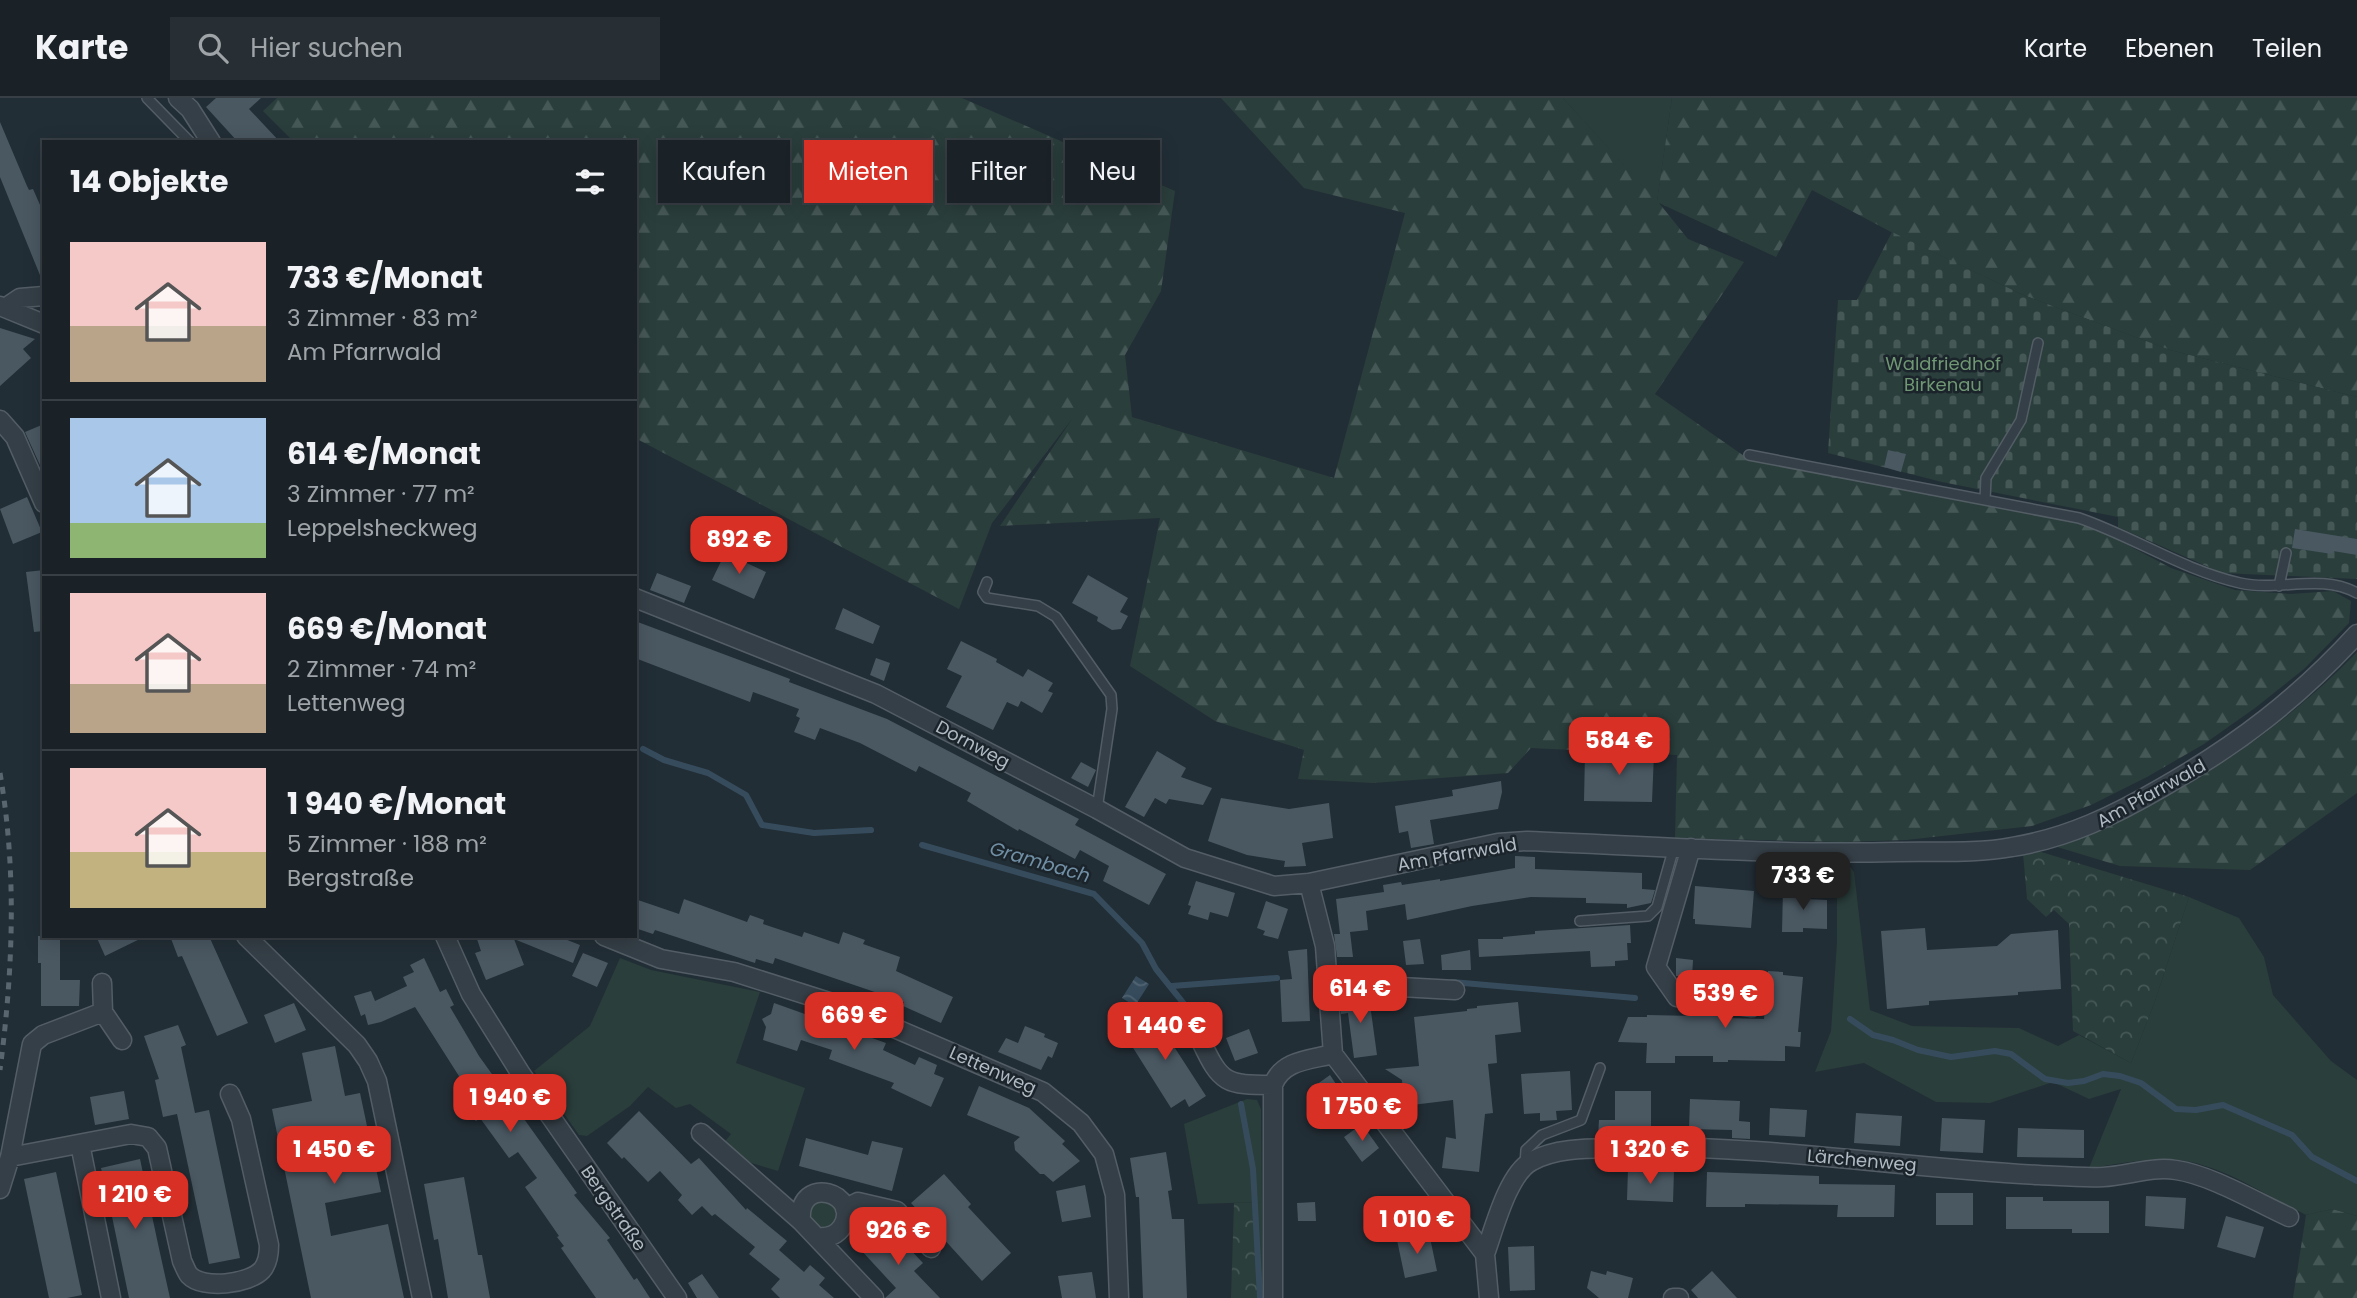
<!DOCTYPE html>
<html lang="de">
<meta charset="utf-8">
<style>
body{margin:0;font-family:Poppins,sans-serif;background:#272f34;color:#f1f3f6;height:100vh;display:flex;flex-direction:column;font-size:26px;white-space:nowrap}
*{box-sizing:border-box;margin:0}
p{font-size:23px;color:#9fa4a8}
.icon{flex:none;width:38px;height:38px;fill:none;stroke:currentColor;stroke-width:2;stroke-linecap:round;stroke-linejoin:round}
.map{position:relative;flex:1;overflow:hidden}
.sheet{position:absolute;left:42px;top:42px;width:595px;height:798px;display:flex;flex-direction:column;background:#1a2228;border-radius:0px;box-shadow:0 4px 18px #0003,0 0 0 2px #383f45}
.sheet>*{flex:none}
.top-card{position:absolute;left:658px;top:42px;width:665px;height:63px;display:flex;gap:14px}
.price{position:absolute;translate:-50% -60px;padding:0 16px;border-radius:14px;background:#d93025;color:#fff;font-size:23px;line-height:46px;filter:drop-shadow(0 2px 4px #0008)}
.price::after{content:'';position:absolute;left:50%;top:42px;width:21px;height:16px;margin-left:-10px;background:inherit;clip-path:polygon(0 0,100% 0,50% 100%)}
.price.current{background:#222;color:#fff}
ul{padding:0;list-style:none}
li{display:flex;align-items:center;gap:21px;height:175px;padding:0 28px}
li+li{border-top:2px solid #383f45}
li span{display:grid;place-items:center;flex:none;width:196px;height:140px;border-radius:0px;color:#555}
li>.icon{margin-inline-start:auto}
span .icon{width:84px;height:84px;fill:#fffc;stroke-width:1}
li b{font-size:30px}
h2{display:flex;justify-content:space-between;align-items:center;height:84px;padding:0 28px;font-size:30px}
.chip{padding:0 24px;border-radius:0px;background:#1a2228;box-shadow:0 4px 18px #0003,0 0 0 2px #383f45;font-size:24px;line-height:63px}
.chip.current{background:#d93025;color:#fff}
header{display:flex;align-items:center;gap:42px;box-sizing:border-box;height:98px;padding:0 35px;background:#1a2228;border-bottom:2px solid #383f45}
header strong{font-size:33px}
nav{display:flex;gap:38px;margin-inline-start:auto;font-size:24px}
.search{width:490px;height:63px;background:#272f34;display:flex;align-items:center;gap:18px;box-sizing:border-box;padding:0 24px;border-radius:0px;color:#9fa4a8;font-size:26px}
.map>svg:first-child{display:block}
.grass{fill:#2a3e3b}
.forest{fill:url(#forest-firs)}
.cemetery{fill:url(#cemetery-stones)}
.park{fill:url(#park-crowns)}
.water{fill:url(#water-waves)}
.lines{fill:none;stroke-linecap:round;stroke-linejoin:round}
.stream{stroke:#364c5d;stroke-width:6}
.building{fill:#4a5862}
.lane-casing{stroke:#535d65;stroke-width:12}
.street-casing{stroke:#535d65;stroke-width:21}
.lane{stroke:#353f47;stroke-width:9}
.street{stroke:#353f47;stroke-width:18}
.rail{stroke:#596670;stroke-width:5;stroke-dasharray:7 7;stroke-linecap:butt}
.labels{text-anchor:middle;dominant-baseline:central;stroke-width:5;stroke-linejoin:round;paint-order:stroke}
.park-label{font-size:18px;fill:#709773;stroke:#1b242b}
.street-label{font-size:18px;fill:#b0bac3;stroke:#1b242b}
.water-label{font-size:19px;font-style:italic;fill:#7190a6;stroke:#1b242b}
</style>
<header>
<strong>Karte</strong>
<div class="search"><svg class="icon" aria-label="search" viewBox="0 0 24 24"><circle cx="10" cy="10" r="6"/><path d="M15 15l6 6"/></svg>Hier suchen</div>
<nav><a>Karte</a><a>Ebenen</a><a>Teilen</a></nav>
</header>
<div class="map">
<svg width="2357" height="1200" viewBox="0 0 2357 1200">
<defs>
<pattern id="forest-firs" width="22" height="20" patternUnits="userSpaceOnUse" patternTransform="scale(1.75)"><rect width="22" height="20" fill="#2a3e3b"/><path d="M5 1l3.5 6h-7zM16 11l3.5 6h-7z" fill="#465856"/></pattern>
<pattern id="cemetery-stones" width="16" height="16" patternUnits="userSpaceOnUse" patternTransform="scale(1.75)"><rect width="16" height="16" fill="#2a3e3b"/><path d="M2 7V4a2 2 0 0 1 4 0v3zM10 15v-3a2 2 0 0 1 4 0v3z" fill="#465856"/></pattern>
<pattern id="park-crowns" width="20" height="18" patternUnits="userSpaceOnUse" patternTransform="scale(1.75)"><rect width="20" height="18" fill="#2a3e3b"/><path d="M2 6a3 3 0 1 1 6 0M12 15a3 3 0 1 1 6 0" fill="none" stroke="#465856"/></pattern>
<pattern id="water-waves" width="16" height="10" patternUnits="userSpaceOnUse" patternTransform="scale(1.75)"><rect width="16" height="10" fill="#364c5d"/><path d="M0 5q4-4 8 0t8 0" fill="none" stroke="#516473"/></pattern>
</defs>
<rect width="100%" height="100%" fill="#222e36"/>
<path class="grass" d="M1563,0H1672L1657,104Z
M1848,766L1854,774L1870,912L1912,928L2019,930L2058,948L2079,937L2131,965L2155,903L2189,799L2239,820L2264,859L2273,897L2331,963L2357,982V1118L2332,1111L2306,1117C2261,1095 2212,1059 2160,1061C2137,1062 2113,1067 2089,1070L2121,991L2089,1001L2053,984L1990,1005L1936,1004L1864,965L1815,974L1831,933L1837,844V769Z
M620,860L651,872L760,894L736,965L805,990L778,1073L748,1064L723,1046L731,1036L690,1006L676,1010L648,989L630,1008L587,1038L579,1037L534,973L590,928Z
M1247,1001L1257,1002L1261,1011L1262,1104L1198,1106L1184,1026Z
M810 1116a13 13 0 1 1 26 0a13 13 0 1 1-26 0Z"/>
<path class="forest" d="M277,0H962L1175,93L1161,193L1125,257L1132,319L1334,380L1405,115L1304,90L1221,0H1563L1657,103L1672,0H2357V299L2170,252L2021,196L1891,134L1812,92L1776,159L1659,105L1688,141L1744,164L1655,296L1747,360L2090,427L2171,470L2235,492L2291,496L2333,493L2351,503L2349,525L2304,571L2255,610L2204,646L2147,679L2091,707L2032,728L1906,742L1841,744L1675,740L1677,657L1531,650L1508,675L1373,685L1298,681L1304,652L1215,623L1130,568L1160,420L1000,428L1072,321L992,425L959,511L635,340V44H294L263,13Z
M2357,554V695L2250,772L2120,768L2054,748C2168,708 2274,640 2357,554Z
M2332,1111L2357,1118V1200H2293L2306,1117Z"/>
<path class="cemetery" d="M1892,134L2021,196L2170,252L2357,299V481L2222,475L2118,429V419L1942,384L1828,355L1838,202H1857Z"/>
<path class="park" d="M2038,753L2189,799L2155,903L2131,965L2073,933L2069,826L2054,812L2046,819L2027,801L2023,755Z
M1262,1104L1263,1200H1231L1234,1105Z"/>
<path class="water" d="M1136,878L1149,886L1135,908L1122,900Z"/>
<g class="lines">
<path class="stream" d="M643,651L664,662L708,675L746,697L762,727L814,735L871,732
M922,747L1094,796L1142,845L1156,871L1209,937
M1452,884L1635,900
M1172,888L1277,880
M1850,921L1873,937L1893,942L1918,952L1951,959L1995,953L2011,956L2045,981L2068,985L2084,983L2103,976L2120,978L2141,985L2176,1011L2196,1012L2223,1007L2292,1037L2312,1059L2357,1083
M1241,1006L1253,1071L1260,1200"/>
</g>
<path class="building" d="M216,0H261L249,11L280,44H238L206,9Z
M0,24L27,88L29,92L33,91L44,116V187L0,79Z
M0,230L35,241L23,251L31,260L0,288Z
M44,326V376L25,334Z
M1888,352L1906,356L1901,374L1884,369Z
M27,399L42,434L13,446L0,411Z
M2295,431L2357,441V457L2333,453L2332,456L2292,450Z
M725,455L766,474L754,501L712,482Z
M44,472V533L34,534L26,474Z
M657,475L691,488L684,505L650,492Z
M1088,477L1128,500L1120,514L1128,518L1121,531L1112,532L1097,523L1098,519L1072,505Z
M843,510L880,528L873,546L835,531Z
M635,523L769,573L790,581L789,584L887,621L1079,721L1075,727L1166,776L1149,807L1103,783L1109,768L1080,752L1075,761L1019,731L1018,733L967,703L971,695L919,668L916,674L860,645L820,630L815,642L794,634L800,620L796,618L799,611L753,594L750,604L635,560Z
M961,543L997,561L996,564L1023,579L1028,571L1053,585L1048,593L1053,595L1042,615L1021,603L1018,609L1007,604L993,632L946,609L962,578L947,571Z
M876,560L890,565L884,583L870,577Z
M1157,653L1186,670L1181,679L1212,690L1203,707L1169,701L1166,706L1155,700L1144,719L1125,709Z
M1585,655L1654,656L1652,704L1584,703Z
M1081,664L1096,672L1088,689L1071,680Z
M1501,683L1502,694L1498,711L1430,722L1434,746L1411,750L1408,733L1399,735L1395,708L1453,698L1452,692Z
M1221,700L1289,711L1329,705L1333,740L1302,745L1306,768L1284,769L1285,763L1247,757L1208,743Z
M1515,758L1535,759V771L1642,775V791L1655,792L1651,805L1627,810V806L1586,805V800L1531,799L1472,808L1407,822L1405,806L1366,813L1368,832L1350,834L1353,859H1337L1334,836H1340L1336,801L1384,794L1383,787L1401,784L1402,787L1440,781V783L1515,770Z
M1196,783L1235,795L1228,819L1210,814L1208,822L1188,816L1191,808L1188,807Z
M1695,788L1754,793L1751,830L1695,826V821H1693Z
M1783,791L1803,792V796H1806V801L1827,802V831L1803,830V834H1782Z
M635,801L679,816L684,801L747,824L750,817L764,822L763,826L802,839L804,834L839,846L843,834L865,842L863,846L900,859L896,873L953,899L941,925L903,908L904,904L775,860L773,866L756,861L755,865L655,832L653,836L635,830Z
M1266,803L1288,811L1278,841L1263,837L1265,833L1257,830Z
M1630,827L1631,845H1627L1628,862L1615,863V868L1591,869L1590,853L1479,859L1478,841H1503V839L1535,836V833Z
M1925,830L1927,852L1997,848L2011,836L2058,832L2061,891L2018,894V897L1929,903V907L1887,911L1881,833Z
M38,838H60V882H80L79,908H41V865H38Z
M96,838H146L105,858Z
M170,838H209L248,925L217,938L182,858L178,859Z
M476,838H557L580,847L573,865L514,841L524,867L486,882L475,855L481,853Z
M1420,841L1424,866L1406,867L1403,843Z
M1307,851L1310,923L1282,924L1280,882L1292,881L1288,853Z
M1470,852L1471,872H1442L1441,857Z
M583,855L608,865L597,889L572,878Z
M424,860L440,894L446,891L454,907L450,909L479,958L577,1095L574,1097L610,1140L607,1142L634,1182L637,1180L650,1200H596L561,1150L564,1148L557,1139L559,1138L525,1089L537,1080L518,1054L509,1060L480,1020L476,1023L466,1015L455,993L464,986L415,909L381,924L368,927L365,916L361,918L354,898L371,893L375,903L407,888L403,879L414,874L410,867Z
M1676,860L1693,862L1692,879L1676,878Z
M1768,873L1783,874V877L1803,879L1798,934H1801L1800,949L1785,948V963L1728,962V964H1713V958H1675V965H1646L1647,945L1618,944L1628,919H1647V917L1695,918V913L1726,917V920L1764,921Z
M1698,885L1728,887V894L1697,890Z
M1340,898L1369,899L1377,957L1354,960L1348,915L1341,916Z
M1518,904L1521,934L1495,937L1497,965L1488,966L1493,1015L1485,1016L1479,1074L1442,1070L1446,1039L1456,1041L1453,1002L1404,1008L1402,982L1385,971L1419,968L1414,919L1467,913V911L1477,910V908Z
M294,905L306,932L275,945L264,917Z
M774,905L886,945L883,952L915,967L919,959L937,967L934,976L944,980L931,1009L891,990L894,985L829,961L832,952L801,942L797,953L763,942L766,929L762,921L771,916Z
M1149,910L1206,998L1189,1009L1185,1001L1171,1010L1130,945L1139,939L1131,927Z
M178,927L186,947L181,949L195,1015L209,1012L240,1160L209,1166L177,1016L163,1019L155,982L159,981L144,938Z
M1025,928L1045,936L1044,939L1058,945L1052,960L1048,958L1041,972L998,954L1006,940L1018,945Z
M1249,931L1258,955L1235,963L1226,940Z
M335,948L345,998L360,995L381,1094L325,1105L331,1138L388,1126L404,1200H311L272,1011L312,1003L302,955Z
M1570,973L1572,1012L1556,1013L1557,1022L1540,1023V1015L1524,1016L1521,976Z
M1330,977L1344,998L1329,1008L1316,987Z
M979,988L1029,1010L1065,1043L1062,1046L1080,1063L1053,1084L1044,1076H1040L1015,1052L1014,1044L1020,1039L967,1017Z
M124,993L129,1021L95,1027L90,999Z
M1615,993H1651V1030H1615V1039H1598L1599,1022H1615Z
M1690,1001L1740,1003L1739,1023L1750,1024V1041L1732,1040V1032L1689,1031Z
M1770,1010L1807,1012L1805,1039L1769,1037Z
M639,1013L691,1066L699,1060L746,1112L747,1110L787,1143L779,1152L804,1174L810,1167L825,1180L819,1187L834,1200H780L771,1191L780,1181L749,1156L755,1149L715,1116L712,1118L702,1108L692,1117L678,1102L682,1097L660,1073L648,1084L624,1059L622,1061L607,1045Z
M1856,1015L1902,1018L1900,1048L1854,1045Z
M1942,1020L1985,1022L1983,1055L1940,1053Z
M1362,1026L1379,1050L1362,1064L1344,1039Z
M2018,1030L2084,1032V1060L2017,1059Z
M806,1040L868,1057L872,1043L903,1050L892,1093L799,1068Z
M1166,1054L1172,1092L1168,1093L1172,1121H1184L1187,1200H1143L1139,1099H1136L1130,1060Z
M140,1061L158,1146L170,1200H129L110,1109L101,1070Z
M1628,1071L1674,1073L1673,1104L1627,1102Z
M56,1074L82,1197L67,1200H49L24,1081Z
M1707,1074L1819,1078V1086L1895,1087L1894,1119H1837L1838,1107L1745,1106V1109H1706Z
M944,1076L971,1106L968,1109L1011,1155L982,1183L911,1105Z
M464,1079L478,1157H482L490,1200H448L438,1141L434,1142L424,1086Z
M1085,1087L1091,1119L1062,1124L1056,1093Z
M1936,1095H1973V1127H1936Z
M2146,1098L2186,1100L2184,1131L2145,1128Z
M2006,1099H2043V1103H2109V1135H2072V1131H2006Z
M1315,1104L1316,1123H1298L1297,1105Z
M2226,1118L2264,1129L2255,1160L2217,1149Z
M887,1127L896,1152L904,1145L923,1165L914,1173L940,1200H885L896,1190L860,1151Z
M1429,1135L1437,1173L1405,1180L1397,1142Z
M1534,1148L1535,1192L1510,1193L1508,1149Z
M1591,1173L1606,1177L1607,1173L1633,1180L1628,1200H1599L1587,1190Z
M1712,1173L1737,1200H1698L1691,1192Z
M1092,1174L1096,1200H1062L1058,1178Z
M702,1176L719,1200H697L688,1185Z"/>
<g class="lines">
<defs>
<path id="lane" d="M147,0L190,44
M1749,357L2079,420C2134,439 2183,472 2240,485C2279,494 2320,475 2357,495
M1985,402L1986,380L2021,322L2038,245
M987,484L983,494L987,500L1038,508L1056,519L1111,597L1112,611L1097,711
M2279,488L2286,455
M1580,823L1648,818L1657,809L1674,749
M1525,1067L1526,1052L1542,1037L1581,1022L1600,970"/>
<path id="street" d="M178,0L190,11L211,44
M0,208L44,226
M5,210L20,200L44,198
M0,322L15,339L44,405
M635,500L876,596L1097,711L1185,760L1274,788L1309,785L1498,745L1527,743C1650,748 1773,757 1896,754C1934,753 1975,756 2012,749C2068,740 2115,717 2163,689C2239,646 2298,600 2357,536
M1691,750L1656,869L1677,899L1752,909
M1309,785L1325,848L1333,956L1485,1156L1489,1200
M246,838L357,947L368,963L377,983L422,1200
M445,838L471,896L521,976L677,1200
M604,838L661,861L734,874L848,910L1043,994L1081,1025L1104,1056L1115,1097L1119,1200
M1328,885L1455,892
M103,914L122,942
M1201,943C1221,986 1226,987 1273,987
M701,1035L801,1123L874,1200
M80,1046L111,1200
M10,1059L32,946L43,937L103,914L102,885
M0,1091L10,1059L131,1036L148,1039L157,1050L182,1163C184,1167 186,1173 189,1177C203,1192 249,1186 262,1172C268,1165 269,1156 269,1147L241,1021L230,996
M845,1111L858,1104L897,1113L931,1150
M801,1123C797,1075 863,1095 842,1129C836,1138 827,1140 817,1139
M1485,1156C1494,1131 1508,1075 1532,1063C1560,1048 1596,1051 1626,1050C1765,1046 1901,1070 2039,1077C2060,1078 2082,1080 2103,1079C2127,1078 2151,1068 2176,1072C2211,1077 2256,1104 2289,1119
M1273,1200V987C1282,962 1310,962 1333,956
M1673,1200H1679"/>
</defs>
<use href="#lane" class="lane-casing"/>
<use href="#street" class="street-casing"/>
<use href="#lane" class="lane"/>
<use href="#street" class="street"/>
<path class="rail" d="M0,675C17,774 13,872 0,972"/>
</g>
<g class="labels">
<g class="park-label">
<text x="1943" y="265">Waldfriedhof<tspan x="1943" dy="21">Birkenau</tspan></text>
</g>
<g class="street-label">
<text transform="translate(973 646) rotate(28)">Dornweg</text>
<text transform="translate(2151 695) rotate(-29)">Am Pfarrwald</text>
<text transform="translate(1457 756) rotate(-10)">Am Pfarrwald</text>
<text transform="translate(993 972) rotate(24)">Lettenweg</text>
<text transform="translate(1862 1062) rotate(5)">Lärchenweg</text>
<text transform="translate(614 1110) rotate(55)">Bergstraße</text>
</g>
<g class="water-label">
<text transform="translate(1040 764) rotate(16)">Grambach</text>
</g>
</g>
</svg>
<b class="price" style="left:739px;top:478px">892 €</b>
<b class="price" style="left:1619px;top:679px">584 €</b>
<b class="price current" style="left:1803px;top:814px">733 €</b>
<b class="price" style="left:1360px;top:927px">614 €</b>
<b class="price" style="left:1725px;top:932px">539 €</b>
<b class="price" style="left:854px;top:954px">669 €</b>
<b class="price" style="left:1165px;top:964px">1 440 €</b>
<b class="price" style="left:510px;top:1036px">1 940 €</b>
<b class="price" style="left:1362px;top:1045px">1 750 €</b>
<b class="price" style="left:334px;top:1088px">1 450 €</b>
<b class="price" style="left:1650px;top:1088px">1 320 €</b>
<b class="price" style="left:135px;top:1133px">1 210 €</b>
<b class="price" style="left:1417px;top:1158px">1 010 €</b>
<b class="price" style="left:898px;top:1169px">926 €</b>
<div class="top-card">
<a class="chip">Kaufen</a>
<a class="chip current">Mieten</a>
<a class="chip">Filter</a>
<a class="chip">Neu</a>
</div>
<section class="sheet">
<h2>14 Objekte<svg class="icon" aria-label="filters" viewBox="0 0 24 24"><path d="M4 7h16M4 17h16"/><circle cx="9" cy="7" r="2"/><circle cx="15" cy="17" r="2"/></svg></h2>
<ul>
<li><span style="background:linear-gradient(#f6c9c9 60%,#b9a48a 0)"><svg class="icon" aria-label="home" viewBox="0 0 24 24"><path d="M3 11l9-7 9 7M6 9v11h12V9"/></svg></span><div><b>733 €/Monat</b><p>3 Zimmer · 83 m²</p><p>Am Pfarrwald</p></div></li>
<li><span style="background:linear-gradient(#a9c7e8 75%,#8fb573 0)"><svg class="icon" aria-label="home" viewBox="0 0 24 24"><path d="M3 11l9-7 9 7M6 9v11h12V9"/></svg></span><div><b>614 €/Monat</b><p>3 Zimmer · 77 m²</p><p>Leppelsheckweg</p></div></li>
<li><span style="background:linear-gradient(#f6c9c9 65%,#b9a48a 0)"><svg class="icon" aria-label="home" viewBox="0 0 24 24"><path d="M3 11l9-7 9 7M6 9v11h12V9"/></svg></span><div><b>669 €/Monat</b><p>2 Zimmer · 74 m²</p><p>Lettenweg</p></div></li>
<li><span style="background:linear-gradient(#f6c9c9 60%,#c2b280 0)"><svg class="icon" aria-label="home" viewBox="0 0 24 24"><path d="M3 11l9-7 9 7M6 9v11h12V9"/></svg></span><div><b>1 940 €/Monat</b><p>5 Zimmer · 188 m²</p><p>Bergstraße</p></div></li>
</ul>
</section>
</div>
